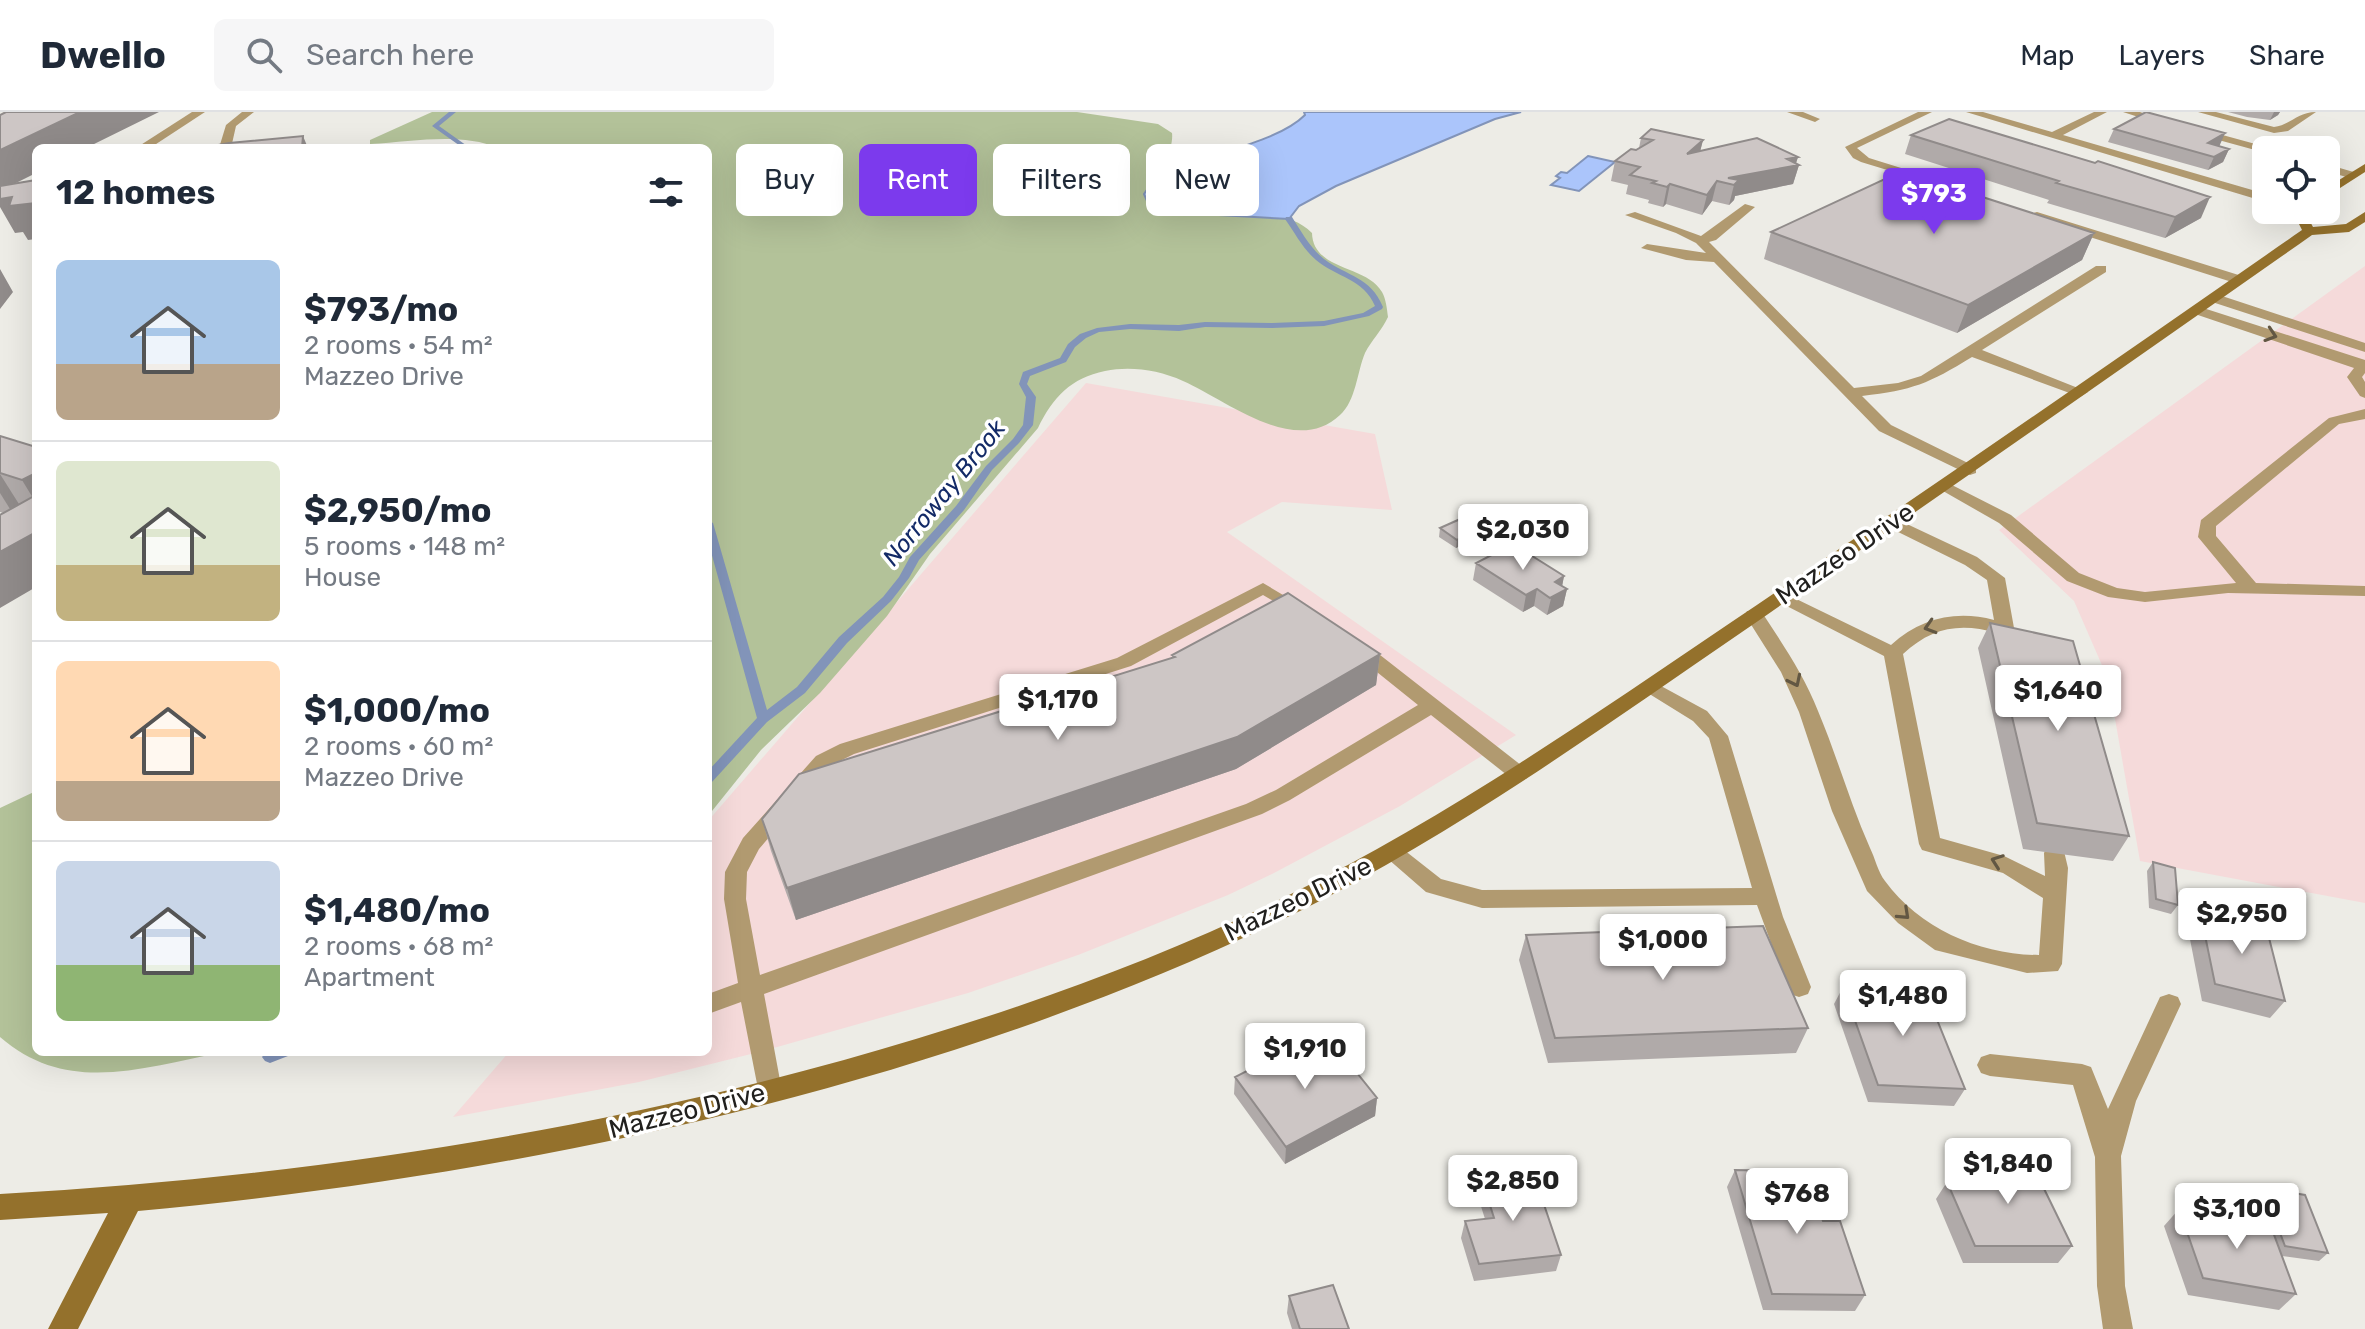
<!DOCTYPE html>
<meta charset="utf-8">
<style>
body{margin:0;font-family:Rubik,sans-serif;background:#f6f6f7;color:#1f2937;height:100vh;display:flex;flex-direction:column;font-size:30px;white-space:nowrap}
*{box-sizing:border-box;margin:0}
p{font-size:26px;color:#747a83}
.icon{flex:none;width:44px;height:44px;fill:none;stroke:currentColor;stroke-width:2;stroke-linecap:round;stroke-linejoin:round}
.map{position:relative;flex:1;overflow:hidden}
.drawer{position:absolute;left:32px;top:32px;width:680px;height:912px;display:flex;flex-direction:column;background:#fff;border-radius:12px;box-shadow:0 8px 32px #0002}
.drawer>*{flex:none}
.guide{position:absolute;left:736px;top:32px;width:760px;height:72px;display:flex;gap:16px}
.fabs{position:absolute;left:2252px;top:24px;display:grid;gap:16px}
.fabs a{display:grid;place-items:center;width:88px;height:88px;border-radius:12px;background:#fff;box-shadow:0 8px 32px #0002;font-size:40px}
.price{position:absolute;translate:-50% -68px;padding:0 18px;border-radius:8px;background:#fff;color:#222;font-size:26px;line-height:52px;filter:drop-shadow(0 2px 4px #0008)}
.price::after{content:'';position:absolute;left:50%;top:48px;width:24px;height:18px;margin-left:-12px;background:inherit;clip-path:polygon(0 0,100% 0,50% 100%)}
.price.selected{background:#7c3aed;color:#fff}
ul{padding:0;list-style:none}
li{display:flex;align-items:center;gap:24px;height:200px;padding:0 24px}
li+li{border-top:2px solid #e0e1e3}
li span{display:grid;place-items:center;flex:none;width:224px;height:160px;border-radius:12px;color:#555}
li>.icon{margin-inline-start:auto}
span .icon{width:96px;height:96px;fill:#fffc;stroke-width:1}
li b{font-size:34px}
h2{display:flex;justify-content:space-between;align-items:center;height:96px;padding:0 24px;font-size:34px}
.pill{padding:0 28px;border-radius:12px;background:#fff;box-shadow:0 8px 32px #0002;font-size:28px;line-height:72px}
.pill.selected{background:#7c3aed;color:#fff}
header{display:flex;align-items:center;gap:48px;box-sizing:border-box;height:112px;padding:0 40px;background:#fff;border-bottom:2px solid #e0e1e3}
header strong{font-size:38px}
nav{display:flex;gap:44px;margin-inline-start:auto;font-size:28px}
.search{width:560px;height:72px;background:#f6f6f7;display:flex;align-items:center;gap:20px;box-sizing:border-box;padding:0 28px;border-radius:12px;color:#747a83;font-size:30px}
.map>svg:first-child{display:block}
.commercial{fill:#f5dada}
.green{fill:#b3c299}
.water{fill:#abc5fb;stroke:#8294b9;stroke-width:2}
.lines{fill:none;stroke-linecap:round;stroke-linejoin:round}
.stream{fill:#8294b9;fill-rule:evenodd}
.service{fill:#b19a70;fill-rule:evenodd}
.minor{fill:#b19a70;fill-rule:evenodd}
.secondary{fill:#94712c;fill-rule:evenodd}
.wall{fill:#b0aaa9}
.shaded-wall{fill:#908b8a}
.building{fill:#cdc6c5;stroke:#908b8a;stroke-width:2}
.oneway{stroke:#625743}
.labels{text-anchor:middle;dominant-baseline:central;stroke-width:7;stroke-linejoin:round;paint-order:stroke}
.far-water-label{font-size:24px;font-style:italic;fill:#132a67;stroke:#fff}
.street-label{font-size:26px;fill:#21201e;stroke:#fff}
</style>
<header>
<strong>Dwello</strong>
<div class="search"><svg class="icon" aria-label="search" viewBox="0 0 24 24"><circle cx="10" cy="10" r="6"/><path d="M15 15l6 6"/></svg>Search here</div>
<nav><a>Map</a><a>Layers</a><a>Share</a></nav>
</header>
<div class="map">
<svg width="2365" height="1217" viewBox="0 0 2365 1217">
<rect width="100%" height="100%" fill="#edece6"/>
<path class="commercial" d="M2365,154V791L2140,749L2108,567L2074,489L1999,418Z
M1086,271L1375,322L1392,398L1282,390L1227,420L1516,623L1400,694L1274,761L1228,783L1078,843L968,881L763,939L639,970L453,1005L509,940H708V709Z"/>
<path class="green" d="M432,0H1077L1158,12L1172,21C1174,37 1160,63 1149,75L1159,95C1176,99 1192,102 1209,103C1242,105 1287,95 1312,121C1313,159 1367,153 1382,180C1386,187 1387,197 1388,205C1382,218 1371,229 1365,241C1357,260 1356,289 1340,303C1295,346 1225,287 1183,269C1158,258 1131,254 1105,259C1071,266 1053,285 1038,316L930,442L887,504L820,581L761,638L708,704V36H499C458,20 414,30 370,32V28Z
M36,679V940H225C146,954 69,985 0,925V696Z"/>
<path class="water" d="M1304,0H1521L1495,7L1336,74L1299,94L1289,107L1183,101L1147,89L1144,82C1167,45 1269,39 1305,3Z
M1588,44L1615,50L1579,79L1551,73L1560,66L1556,64L1561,60L1567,61Z"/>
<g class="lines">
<path class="stream" d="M449,0H456L439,14L470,36H463L432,14Z
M1286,105H1292C1301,119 1310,136 1324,147C1348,165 1370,164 1383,195L1382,197L1369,204L1324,214L1272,216L1205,215L1179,219L1130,217L1099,220L1086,226L1075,235L1066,250L1030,264L1027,272L1036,285L1033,313L1019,331L992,358L964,398L919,448L909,466L891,489L847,531L805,581L767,610L712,670L708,671V659L757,606L708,429V408L713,411L767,598L797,575L839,525L883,485L899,465L910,445L956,394L986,354L1013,327L1023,313L1026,285L1019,272L1023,260L1060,246L1068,232L1080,222L1097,216L1130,212L1179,213L1205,210L1272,211L1324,209L1363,201L1375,194C1364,167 1336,165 1316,148C1303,137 1295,121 1285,107Z
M266,940H291L288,944L270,951L265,949L262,945Z"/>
<path class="service" d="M242,0H254L236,14L231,36H219L226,13Z
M1787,0H1803L1820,7L1815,10Z
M1918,0H1932L1857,36L1869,46L1930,65V71L1861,50L1853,46L1845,35Z
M1966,0H1983L2052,20L2094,0H2107L2063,23L2266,82V90Z
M2123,0H2140L2171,11L2166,14Z
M2198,0H2216L2274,15C2291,13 2297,0 2316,0L2288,19L2274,21Z
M2197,16L2270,36L2272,38H2266V41L2193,21V17Z
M2326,52L2357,61L2359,63L2353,67L2326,59Z
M1745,92L1755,95L1716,128L1709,130L1854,276L1898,271L1921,264L2096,154H2106V160L1982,238L2088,280L2080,285L2075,283L1972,245C1928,272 1913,278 1862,284L1891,313L1976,355V361L1970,363L1879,319L1714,150L1686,148L1641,136L1647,132L1706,141L1696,131L1676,121L1625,103L1635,100L1701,124Z
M2037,100L2245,165L2247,168L2235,171L2033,107V101Z
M2209,183H2219L2365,231V240L2209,189Z
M2197,194L2365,248V261L2362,265L2365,270V286L2360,284L2347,265L2354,256L2192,201L2190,198Z
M2365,297V307L2339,312L2216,414V424L2256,471L2365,474V484L2228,481L2145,490L2108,485L2067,469L1999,411L1936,375L1944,370L1950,372L2011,403L2079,461L2117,476L2145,480L2236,471L2198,425L2201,408L2329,306Z
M1892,405L1977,445L2005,466L2016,527L2014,531H2000L1997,521C1959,510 1931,516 1903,542L1940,726L2004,744L2045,764L2044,741L2047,735H2063L2068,756L2062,852L2058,859L2027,861L1935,838L1898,811L1867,779L1832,699L1799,600L1781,560L1745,503L1747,499H1761C1782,531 1804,563 1818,599C1837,644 1850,691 1870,736C1875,746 1878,760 1885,769C1920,817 1981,843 2039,843L2043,786L2003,761L1922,738L1919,732L1884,544L1771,486L1780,480L1786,482L1891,533C1921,506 1956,498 1994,508L1987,468L1965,453L1886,414L1884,410Z
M1263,471L1310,499L1301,505L1263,483L1131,554L854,642L830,654L759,737L747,760L746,787L760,863L1246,692L1276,678L1418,593L1352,540L1350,536L1352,532H1366L1526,657L1529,662L1526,667H1512L1431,603L1290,688L1262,702L764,882L782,979L778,987L769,990L760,987L741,890L708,902V882L738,871L724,787L725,760L743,726L816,644L840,632L1117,546Z
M1650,568L1707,599L1728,624L1783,805L1811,875L1808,882L1799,885L1790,882L1757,793L1482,796L1426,780L1380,740L1383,734H1399L1441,767L1482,778L1752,776L1709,626L1693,609L1643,578L1640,574Z
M2169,882L2178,885L2181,892L2136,989L2121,1044L2125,1174L2133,1217H2103L2097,1174L2095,1045L2073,973L1990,964L1981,961L1977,953L1981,945L1990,942L2082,952L2091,955L2108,997L2160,885Z"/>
<path class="minor" d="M192,0H205L150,36H136Z"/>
<path class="secondary" d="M2365,52V60L2326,85V76Z
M2297,98H2309L2306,102L2313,115L2346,112L2365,100V110L2349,120L2312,123C2123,256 1933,388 1742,520C1599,618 1456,721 1300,799C947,973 528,1063 138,1099L78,1217H48L108,1101L0,1108V1082C286,1066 567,1025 844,948C996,905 1146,854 1287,784C1445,707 1588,607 1733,509C1924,380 2113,250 2302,118L2294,102Z"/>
</g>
<path class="wall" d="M2228,0H2280L2278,3L2270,8L2247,5Z
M2114,17L2219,34L2229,37L2223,50L2208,58L2108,30Z
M1911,23L2201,106L2165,126L2047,91L2049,88L1905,42Z
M1641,26L1703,28L1700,39L1798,45L1796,51L1799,53L1793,72L1735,84L1734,88L1729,93L1712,89L1702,103L1666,92L1663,95L1648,91L1649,88L1626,82L1628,73L1611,69L1615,49L1639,36Z
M1771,120L2094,121L2082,148L1957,221L1764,147Z
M0,324L36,335V475L3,401L0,400Z
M1440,416L1474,427L1456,436L1439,425Z
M1497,416L1536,424L1535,432L1523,439L1564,464L1562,474L1567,477L1563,494L1547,503L1534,494L1523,500L1473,468L1476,451L1511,433L1496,424Z
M1990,511L2129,724L2113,749L2023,737L1978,536Z
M1380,542L1376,573L1236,657L796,808L771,739L762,707L1172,546V543Z
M2153,750L2178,793L2171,802L2149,796L2147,759Z
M2200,799L2285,889L2270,906L2202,889L2188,817Z
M1526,823L1808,916L1796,941L1548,951L1519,848Z
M1843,875L1965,977L1954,994L1868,990L1834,892Z
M1308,945L1377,986L1375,1004L1285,1052L1234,982L1235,965Z
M1992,1046L2072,1134L2058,1151H1963L1936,1087L1947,1070H1950L1959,1057H1984Z
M1735,1058L1823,1109L1865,1183L1855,1199L1763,1198L1727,1075Z
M1482,1068L1561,1143L1556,1159L1474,1169L1461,1126L1465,1109L1485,1107L1478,1085Z
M2263,1076L2328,1141L2319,1149L2282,1144L2296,1182L2279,1198L2188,1183L2164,1114L2179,1097L2265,1111L2255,1085Z
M1289,1184L1349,1217H1292L1287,1201Z"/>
<path class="shaded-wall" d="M80,0H159L86,36H36V61L0,79V38Z
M2274,0H2280L2278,3L2270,8Z
M2225,21L2219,35L2208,31Z
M303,24L308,36H302Z
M1703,28L1698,48L1687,42Z
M2229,37L2223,50L2208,58L2214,45Z
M1798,45L1795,54L1799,53L1793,72L1735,84L1734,88L1729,93L1734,73L1728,66Z
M1717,69L1712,89L1702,103L1707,83Z
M1670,72L1666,92L1663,95L1667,75Z
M12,85L36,91V127L28,128L23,120L15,121L0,95V87Z
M2210,85L2201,106L2165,126L2175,105Z
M2094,121L2082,148L1957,221L1968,193Z
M0,157L13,180L0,197Z
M36,361V391L22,368Z
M0,362L24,400L15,405L0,381Z
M1475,419L1474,427L1456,436L1457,428Z
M36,420V475L0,496V440Z
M1536,424L1535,432L1521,440L1523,431Z
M1564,464L1561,480L1567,477L1563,494L1547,503L1555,470Z
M1537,477L1534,494L1523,500L1526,483Z
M1380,542L1376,573L1236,657L796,808L787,776Z
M1377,986L1375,1004L1285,1052L1286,1035Z"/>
<path class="building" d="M6,0H80L0,38V3Z
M2146,0L2225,21L2208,31L2229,37L2214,45L2114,17Z
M1949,7L2095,51L2098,49L2210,85L2175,105L2056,71L2059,69L1911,23Z
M1651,17L1703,28L1687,42L1757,26L1798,45L1787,47L1799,53L1728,66L1739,68L1734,73L1717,69L1707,83L1670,72L1667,75L1652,71L1656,69L1630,63L1640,55L1615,49L1631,37L1636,38L1653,28L1641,26Z
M303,24L302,36H202L229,31Z
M1902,59L2094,121L1968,193L1771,120Z
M36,68V91L9,94L12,85L0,87V74Z
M0,324L36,335V361L22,368L0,361Z
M36,383V420L0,440V403Z
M1458,408L1475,419L1457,428L1440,416Z
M1511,408L1536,424L1523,431L1497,416Z
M1513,432L1564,464L1555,470L1567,477L1550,486L1537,477L1526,483L1476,451Z
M1288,481L1380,542L1237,625L787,776L762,707L799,662L1175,545L1172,543Z
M1990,511L2073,529L2129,724L2037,711Z
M2153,750L2175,756L2178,793L2156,787Z
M2200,799L2266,814L2285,889L2215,872Z
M1763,814L1808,916L1555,926L1526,823Z
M1843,875L1925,878L1965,977L1878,973Z
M1333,931L1377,986L1286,1035L1235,965L1298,933L1308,945Z
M1992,1046H2029L2072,1134H1975L1947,1070H1965L1959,1057H1997Z
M1735,1058L1806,1059L1823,1109H1840L1865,1183L1772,1182Z
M1534,1063L1561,1143L1479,1152L1465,1109L1494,1106L1482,1068Z
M2263,1076L2305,1083L2328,1141L2285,1134Z
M2179,1097L2270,1112L2296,1182L2203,1166Z
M1333,1173L1349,1217H1300L1289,1184Z"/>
<defs><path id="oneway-chevron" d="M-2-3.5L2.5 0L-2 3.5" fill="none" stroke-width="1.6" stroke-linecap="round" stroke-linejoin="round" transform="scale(2)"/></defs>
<g class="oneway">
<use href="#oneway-chevron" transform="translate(2271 223) rotate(18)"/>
<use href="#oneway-chevron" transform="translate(1930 515) rotate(163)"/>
<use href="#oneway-chevron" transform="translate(1795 569) rotate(64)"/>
<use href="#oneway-chevron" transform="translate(1997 749) rotate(-160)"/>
<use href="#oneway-chevron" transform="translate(1904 802) rotate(43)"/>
</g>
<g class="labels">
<g class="far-water-label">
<text transform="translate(944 381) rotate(-51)">Norroway Brook</text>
</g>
<g class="street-label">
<text transform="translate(1845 442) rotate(-34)">Mazzeo Drive</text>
<text transform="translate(1298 787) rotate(-26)">Mazzeo Drive</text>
<text transform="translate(687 999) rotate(-14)">Mazzeo Drive</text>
</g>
</g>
</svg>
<div class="fabs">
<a><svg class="icon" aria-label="locate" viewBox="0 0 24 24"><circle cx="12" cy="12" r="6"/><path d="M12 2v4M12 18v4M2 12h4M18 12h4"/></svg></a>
</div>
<b class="price selected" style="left:1934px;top:124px">$793</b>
<b class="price" style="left:1523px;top:460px">$2,030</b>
<b class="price" style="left:2058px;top:621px">$1,640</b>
<b class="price" style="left:1058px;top:630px">$1,170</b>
<b class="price" style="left:2242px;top:844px">$2,950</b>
<b class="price" style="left:1663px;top:870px">$1,000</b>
<b class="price" style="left:1903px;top:926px">$1,480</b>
<b class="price" style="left:1305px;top:979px">$1,910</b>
<b class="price" style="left:2008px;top:1094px">$1,840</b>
<b class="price" style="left:1513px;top:1111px">$2,850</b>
<b class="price" style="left:1797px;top:1124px">$768</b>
<b class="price" style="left:2237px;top:1139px">$3,100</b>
<div class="guide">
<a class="pill">Buy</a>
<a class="pill selected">Rent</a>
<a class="pill">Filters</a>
<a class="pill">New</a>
</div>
<section class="drawer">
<h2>12 homes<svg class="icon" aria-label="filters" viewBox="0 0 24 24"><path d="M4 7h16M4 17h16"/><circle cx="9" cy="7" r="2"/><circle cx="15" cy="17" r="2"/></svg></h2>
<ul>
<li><span style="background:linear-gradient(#a9c7e8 65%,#b9a48a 0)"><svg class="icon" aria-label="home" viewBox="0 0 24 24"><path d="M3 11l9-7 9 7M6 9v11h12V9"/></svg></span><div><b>$793/mo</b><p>2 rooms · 54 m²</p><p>Mazzeo Drive</p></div></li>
<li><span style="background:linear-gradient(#dfe7d0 65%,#c2b280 0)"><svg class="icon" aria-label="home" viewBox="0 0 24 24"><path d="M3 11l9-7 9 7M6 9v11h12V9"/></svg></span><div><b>$2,950/mo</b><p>5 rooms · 148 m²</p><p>House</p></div></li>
<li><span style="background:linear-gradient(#ffd9b3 75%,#b9a48a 0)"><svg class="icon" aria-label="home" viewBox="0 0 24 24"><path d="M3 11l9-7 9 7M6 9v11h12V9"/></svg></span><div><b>$1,000/mo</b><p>2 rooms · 60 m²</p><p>Mazzeo Drive</p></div></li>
<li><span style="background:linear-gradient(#c9d6e8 65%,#8fb573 0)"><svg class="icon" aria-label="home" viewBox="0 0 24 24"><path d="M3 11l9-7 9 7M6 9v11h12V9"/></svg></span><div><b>$1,480/mo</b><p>2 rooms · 68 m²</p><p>Apartment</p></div></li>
</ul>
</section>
</div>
